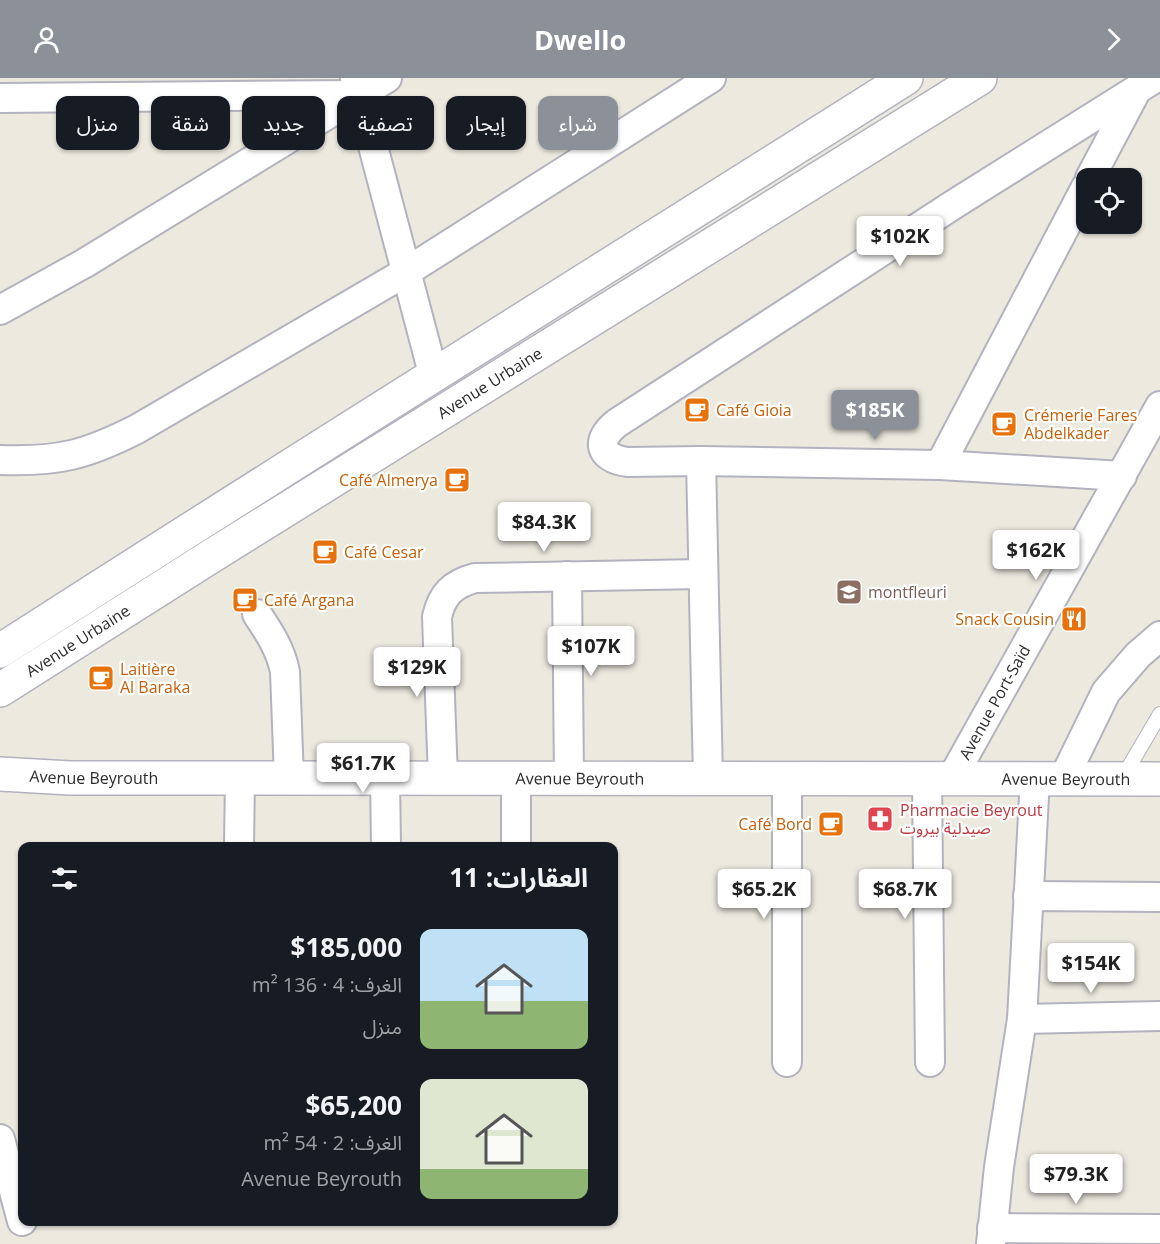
<!DOCTYPE html>
<html lang="ar">
<meta charset="utf-8">
<style>
body{margin:0;font-family:"Open Sans","Noto Sans Arabic",sans-serif;background:#20242c;color:#f1f3f6;direction:rtl;height:100vh;display:flex;flex-direction:column;font-size:22px;white-space:nowrap}
*{box-sizing:border-box;margin:0}
p{font-size:20px;color:#9ea1a6}
.icon{flex:none;width:33px;height:33px;fill:none;stroke:currentColor;stroke-width:2;stroke-linecap:round;stroke-linejoin:round}
.map{position:relative;flex:1;overflow:hidden;direction:ltr}
.drawer{position:absolute;left:18px;top:764px;width:600px;height:384px;display:flex;flex-direction:column;background:#171b24;border-radius:12px;box-shadow:0 2px 4px #0004;direction:rtl}
.drawer>*{flex:none}
.guide{position:absolute;left:18px;top:18px;width:600px;height:54px;direction:rtl;display:flex;gap:12px}
.controls{position:absolute;left:1076px;top:90px;display:grid;gap:12px}
.controls a{display:grid;place-items:center;width:66px;height:66px;border-radius:12px;background:#171b24;box-shadow:0 2px 4px #0004;font-size:30px}
.price{position:absolute;translate:-50% -51px;padding:0 14px;border-radius:6px;background:#fff;color:#222;font-size:20px;line-height:39px;filter:drop-shadow(0 2px 3px #0008)}
.price::after{content:'';position:absolute;left:50%;top:36px;width:18px;height:14px;margin-left:-9px;background:inherit;clip-path:polygon(0 0,100% 0,50% 100%)}
.price.selected{background:#8c9099;color:#fff}
ul{padding:0;list-style:none}
li{display:flex;align-items:center;gap:18px;height:150px;padding:0 30px}
li span{display:grid;place-items:center;flex:none;width:168px;height:120px;border-radius:12px;color:#555}
li>.icon{margin-inline-start:auto}
span .icon{width:72px;height:72px;fill:#fffc;stroke-width:1}
li b{font-size:26px}
h2{display:flex;justify-content:space-between;align-items:center;height:72px;padding:0 30px;font-size:26px}
.pill{padding:0 21px;border-radius:12px;background:#171b24;box-shadow:0 2px 4px #0004;font-size:21px;line-height:54px}
.pill.selected{background:#8c9099;color:#fff}
header{display:flex;justify-content:space-between;align-items:center;height:78px;padding:0 30px;background:#8c9099;color:#fff;font-size:27px;font-weight:700}
.map>svg:first-child{display:block}
.lines{fill:none;stroke-linecap:round;stroke-linejoin:round}
.lane-casing{stroke:#b2b3be;stroke-width:16}
.street-casing{stroke:#b2b3be;stroke-width:32}
.secondary-casing{stroke:#b2b3be;stroke-width:36}
.lane{stroke:#fff;stroke-width:14}
.street{stroke:#fff;stroke-width:28}
.secondary{stroke:#fff;stroke-width:33}
.labels{text-anchor:middle;dominant-baseline:central;stroke-width:4.5;stroke-linejoin:round;paint-order:stroke}
.street-label{font-size:16px;fill:#2c2c2c;stroke:#fff}
.food-label{font-size:16px;fill:#c56008;stroke:#fff;text-anchor:start}
.education-label{font-size:16px;fill:#785e54;stroke:#fff;text-anchor:start}
.health-label{font-size:16px;fill:#be3a42;stroke:#fff;text-anchor:start}
</style>
<header><svg class="icon" aria-label="forward" viewBox="0 0 24 24"><path d="M9 5l7 7-7 7"/></svg>Dwello<svg class="icon" aria-label="person" viewBox="0 0 24 24"><circle cx="12" cy="8" r="4"/><path d="M4 21q1-7 8-7t8 7"/></svg></header>
<div class="map">
<svg width="1160" height="1166" viewBox="0 0 1160 1166">
<rect width="100%" height="100%" fill="#ece9df"/>
<g class="lines">
<defs>
<path id="lane" d="M1123,699L1160,636"/>
<g id="street">
<path d="M355,0L434,299"/>
<path d="M0,20L358,17"/>
<path d="M1090,100L1135,15"/>
<path d="M0,232L85,185L387,0"/>
<path d="M0,382C58,384 86,377 137,351L406,194L711,0"/>
<path d="M701,383L708,700"/>
<path d="M940,387L1086,109"/>
<path d="M1122,398L940,387L701,383L627,384C599,380 595,362 617,345L956,125L1155,0"/>
<path d="M567,498L569,700"/>
<path d="M257,536C269,554 281,572 285,594L289,700"/>
<path d="M385,699L386,768"/>
<path d="M443,700L437,539C442,516 453,506 475,500L703,496"/>
<path d="M927,700L930,984"/>
<path id="s1" d="M952,700L1160,328"/>
<path d="M1064,700L1106,614L1138,577L1160,558"/>
<path d="M787,701V984"/>
<path d="M239,768L240,700"/>
<path d="M516,768V700"/>
<path d="M1028,818L1160,819"/>
<path d="M1022,941L1160,938"/>
<path d="M0,1061L22,1143"/>
<path d="M992,1150L1160,1151"/>
<path d="M991,1166L999,1089L1022,941L1035,700"/>
</g>
<g id="secondary">
<path d="M0,573C301,379 604,191 906,0"/>
<path id="s2" d="M0,612L213,477L980,0"/>
<path id="s3" d="M0,696L70,700H240L1160,701"/>
</g>
</defs>
<use href="#lane" class="lane-casing"/>
<use href="#street" class="street-casing"/>
<use href="#secondary" class="secondary-casing"/>
<use href="#lane" class="lane"/>
<use href="#street" class="street"/>
<use href="#secondary" class="secondary"/>
</g>
<defs>
<symbol id="cafe-square" viewBox="-11 -11 22 22"><rect x="-9" y="-9" width="18" height="18" rx="4" fill="#e8710a" stroke="#fff"/><path d="M-5.5-4.5H6V0H3Q3 3.5 0 3.5H-2.5Q-5.5 3.5-5.5 0ZM3-3.2v2h1.7v-2ZM-6 4.5H4V6H-6Z" fill="#fff"/></symbol>
<symbol id="school-square" viewBox="-11 -11 22 22"><rect x="-9" y="-9" width="18" height="18" rx="4" fill="#8d6e63" stroke="#fff"/><path d="M0-5L7-2L0 1L-7-2ZM-4 1L0 2.5L4 1V4Q0 6-4 4Z" fill="#fff"/></symbol>
<symbol id="restaurant-square" viewBox="-11 -11 22 22"><rect x="-9" y="-9" width="18" height="18" rx="4" fill="#e8710a" stroke="#fff"/><path d="M-5-6h1v4h1v-4h1v4h1v-4h1v5L-1.5 .5V6h-2V.5L-5-1ZM5-6V6H3V1.5H1.5Q1.5-4 5-6Z" fill="#fff"/></symbol>
<symbol id="pharmacy-square" viewBox="-11 -11 22 22"><rect x="-9" y="-9" width="18" height="18" rx="4" fill="#e0444e" stroke="#fff"/><path d="M-2-6h4v4h4v4h-4v4h-4v-4h-4v-4h4Z" fill="#fff"/></symbol>
</defs>
<g fill-rule="evenodd">
<use href="#cafe-square" x="682" y="317" width="30" height="30"/>
<use href="#cafe-square" x="989" y="331" width="30" height="30"/>
<use href="#cafe-square" x="442" y="387" width="30" height="30"/>
<use href="#cafe-square" x="310" y="459" width="30" height="30"/>
<use href="#school-square" x="834" y="499" width="30" height="30"/>
<use href="#cafe-square" x="230" y="507" width="30" height="30"/>
<use href="#restaurant-square" x="1059" y="526" width="30" height="30"/>
<use href="#cafe-square" x="86" y="585" width="30" height="30"/>
<use href="#pharmacy-square" x="865" y="726" width="30" height="30"/>
<use href="#cafe-square" x="816" y="731" width="30" height="30"/>
</g>
<g class="labels">
<g class="street-label">
<text stroke="none"><textPath href="#s2" startOffset="578">Avenue Urbaine</textPath></text>
<text stroke="none"><textPath href="#s2" startOffset="92">Avenue Urbaine</textPath></text>
<text stroke="none"><textPath href="#s1" startOffset="87">Avenue Port-Saïd</textPath></text>
<text stroke="none"><textPath href="#s3" startOffset="94">Avenue Beyrouth</textPath></text>
<text stroke="none"><textPath href="#s3" startOffset="580">Avenue Beyrouth</textPath></text>
<text stroke="none"><textPath href="#s3" startOffset="1066">Avenue Beyrouth</textPath></text>
</g>
<g class="food-label">
<text x="716" y="332">Café Gioia</text>
<text x="1024" y="337">Crémerie Fares<tspan x="1024" dy="18">Abdelkader</tspan></text>
<text x="438" y="402" text-anchor="end">Café Almerya</text>
<text x="344" y="474">Café Cesar</text>
<text x="264" y="522">Café Argana</text>
<text x="1054" y="541" text-anchor="end">Snack Cousin</text>
<text x="120" y="591">Laitière<tspan x="120" dy="18">Al Baraka</tspan></text>
<text x="812" y="746" text-anchor="end">Café Bord</text>
</g>
<g class="education-label">
<text x="868" y="514">montfleuri</text>
</g>
<g class="health-label">
<text x="900" y="732">Pharmacie Beyrout<tspan x="900" dy="18">صيدلية بيروت</tspan></text>
</g>
</g>
</svg>
<div class="controls">
<a><svg class="icon" aria-label="locate" viewBox="0 0 24 24"><circle cx="12" cy="12" r="6"/><path d="M12 2v4M12 18v4M2 12h4M18 12h4"/></svg></a>
</div>
<b class="price" style="left:900px;top:189px">$102K</b>
<b class="price selected" style="left:875px;top:363px">$185K</b>
<b class="price" style="left:544px;top:475px">$84.3K</b>
<b class="price" style="left:1036px;top:503px">$162K</b>
<b class="price" style="left:591px;top:599px">$107K</b>
<b class="price" style="left:417px;top:620px">$129K</b>
<b class="price" style="left:363px;top:716px">$61.7K</b>
<b class="price" style="left:764px;top:842px">$65.2K</b>
<b class="price" style="left:905px;top:842px">$68.7K</b>
<b class="price" style="left:1091px;top:916px">$154K</b>
<b class="price" style="left:1076px;top:1127px">$79.3K</b>
<div class="guide">
<a class="pill selected">شراء</a>
<a class="pill">إيجار</a>
<a class="pill">تصفية</a>
<a class="pill">جديد</a>
<a class="pill">شقة</a>
<a class="pill">منزل</a>
</div>
<section class="drawer">
<h2>العقارات: 11<svg class="icon" aria-label="filters" viewBox="0 0 24 24"><path d="M4 7h16M4 17h16"/><circle cx="9" cy="7" r="2"/><circle cx="15" cy="17" r="2"/></svg></h2>
<ul>
<li><span style="background:linear-gradient(#bfe0f5 60%,#8fb573 0)"><svg class="icon" aria-label="home" viewBox="0 0 24 24"><path d="M3 11l9-7 9 7M6 9v11h12V9"/></svg></span><div><b>$185,000</b><p>الغرف: 4 · 136 m²</p><p>منزل</p></div></li>
<li><span style="background:linear-gradient(#dfe7d0 75%,#8fb573 0)"><svg class="icon" aria-label="home" viewBox="0 0 24 24"><path d="M3 11l9-7 9 7M6 9v11h12V9"/></svg></span><div><b>$65,200</b><p>الغرف: 2 · 54 m²</p><p>Avenue Beyrouth</p></div></li>
</ul>
</section>
</div>
